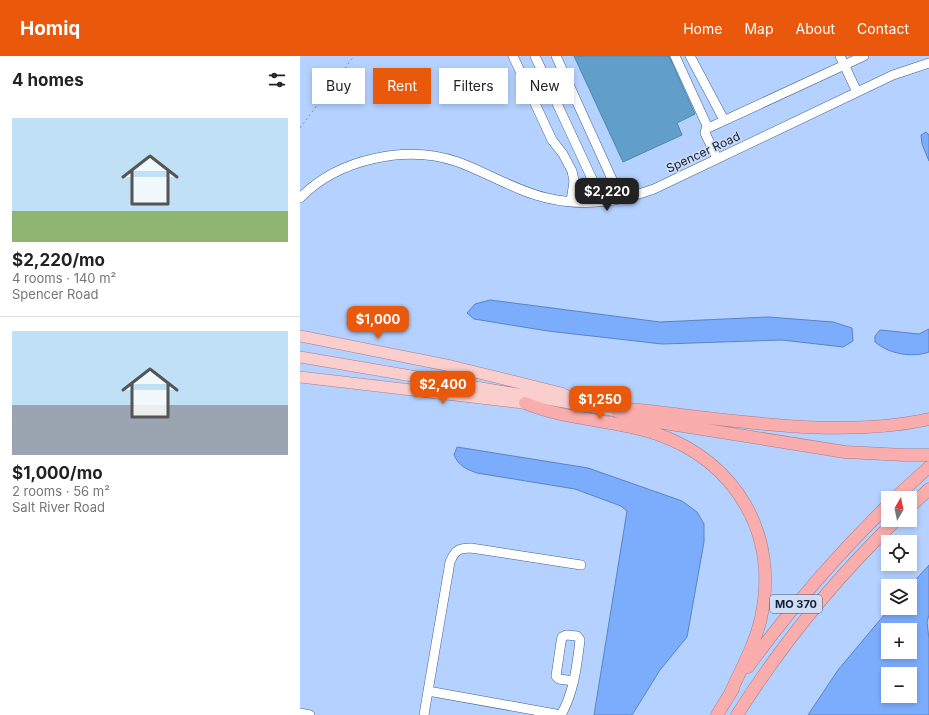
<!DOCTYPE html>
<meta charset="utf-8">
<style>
body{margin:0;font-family:Inter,sans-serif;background:#f2f2f2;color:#222;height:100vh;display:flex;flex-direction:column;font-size:15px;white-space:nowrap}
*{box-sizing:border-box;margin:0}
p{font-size:13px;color:#767676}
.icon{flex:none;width:22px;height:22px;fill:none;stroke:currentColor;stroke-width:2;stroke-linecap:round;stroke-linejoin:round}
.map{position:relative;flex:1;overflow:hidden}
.details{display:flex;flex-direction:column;background:#fff;width:300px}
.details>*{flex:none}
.top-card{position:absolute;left:12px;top:12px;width:380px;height:36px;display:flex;gap:8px}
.needle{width:26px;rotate:9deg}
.buttons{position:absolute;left:581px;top:435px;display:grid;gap:8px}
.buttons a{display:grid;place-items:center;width:36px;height:36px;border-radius:0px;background:#fff;box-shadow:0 2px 6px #0003;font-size:20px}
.price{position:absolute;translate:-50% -34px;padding:0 9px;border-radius:8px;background:#ea580c;color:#fff;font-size:13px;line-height:26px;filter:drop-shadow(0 1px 2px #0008)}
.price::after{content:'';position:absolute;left:50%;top:24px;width:12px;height:9px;margin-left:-6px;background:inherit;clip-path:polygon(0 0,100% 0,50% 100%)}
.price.selected{background:#222;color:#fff}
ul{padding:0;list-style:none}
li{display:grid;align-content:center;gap:8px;height:212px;padding:0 12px}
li+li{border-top:1px solid #e0e0e0}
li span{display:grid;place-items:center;height:124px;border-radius:0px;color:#555}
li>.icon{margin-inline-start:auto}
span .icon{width:72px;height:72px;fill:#fffc;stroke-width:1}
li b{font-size:17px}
h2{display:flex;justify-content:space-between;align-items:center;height:48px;padding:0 12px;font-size:17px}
.pill{padding:0 14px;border-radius:0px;background:#fff;box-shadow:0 2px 6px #0003;font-size:14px;line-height:36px}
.pill.selected{background:#ea580c;color:#fff}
header{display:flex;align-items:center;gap:24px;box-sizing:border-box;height:56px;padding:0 20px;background:#ea580c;color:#fff}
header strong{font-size:19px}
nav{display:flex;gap:22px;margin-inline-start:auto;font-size:14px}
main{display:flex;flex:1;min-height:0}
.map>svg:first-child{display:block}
.water{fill:#7cadfd;stroke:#5c82c1;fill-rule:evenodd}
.building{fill:#619ec9;stroke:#4a87b0}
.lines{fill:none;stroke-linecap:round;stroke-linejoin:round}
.minor-casing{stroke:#405f91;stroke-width:10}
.major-casing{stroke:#a87c83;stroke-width:12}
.highway-casing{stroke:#a87c83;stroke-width:13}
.path{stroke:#7c93b9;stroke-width:1;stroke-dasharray:2 3;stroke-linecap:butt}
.minor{stroke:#fff;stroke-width:9}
.major{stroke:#fbcece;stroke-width:11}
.highway{stroke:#f9aead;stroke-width:12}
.labels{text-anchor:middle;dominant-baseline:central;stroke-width:3;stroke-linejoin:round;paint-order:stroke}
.shield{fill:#cfddf5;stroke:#4b586f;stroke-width:1}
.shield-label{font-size:11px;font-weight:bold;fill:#121f35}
.street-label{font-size:12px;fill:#121f35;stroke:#cfddf5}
</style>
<header>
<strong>Homiq</strong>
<nav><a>Home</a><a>Map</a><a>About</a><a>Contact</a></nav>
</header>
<main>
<section class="details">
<h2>4 homes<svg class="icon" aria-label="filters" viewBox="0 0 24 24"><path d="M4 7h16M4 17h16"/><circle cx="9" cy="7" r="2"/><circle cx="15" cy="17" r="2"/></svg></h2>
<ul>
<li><span style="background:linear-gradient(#bfe0f5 75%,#8fb573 0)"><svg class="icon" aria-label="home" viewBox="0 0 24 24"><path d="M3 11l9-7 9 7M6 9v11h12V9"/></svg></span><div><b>$2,220/mo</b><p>4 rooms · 140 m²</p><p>Spencer Road</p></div></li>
<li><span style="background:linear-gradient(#bfe0f5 60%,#9aa5b1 0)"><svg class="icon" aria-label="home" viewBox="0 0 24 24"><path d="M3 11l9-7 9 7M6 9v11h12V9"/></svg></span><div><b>$1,000/mo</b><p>2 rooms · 56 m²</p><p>Salt River Road</p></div></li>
</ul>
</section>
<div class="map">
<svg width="629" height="659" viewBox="0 0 629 659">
<rect width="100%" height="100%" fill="#b4d1ff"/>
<path class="water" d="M626,76L629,79V105L622,88L621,79Z
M190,244L360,266L468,261L533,266L552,272L553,285L543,291L482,284L362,288L248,275L174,263L167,257L175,248Z
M629,273V296C612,302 589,298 575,286V280L580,274L619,278Z
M157,391L288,412L382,445L397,456L404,468V486L387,581L360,614L332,659H294L327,455L321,450L275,433L177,417C166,413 159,410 154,399Z
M629,509V559L627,566L629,583V659H508L538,614L590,552H610V530ZM588,574H610V596H588ZM588,618H610V640H588Z"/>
<path class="building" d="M274,0H369L395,58L377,67L382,79L323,106Z"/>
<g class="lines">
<defs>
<path id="minor" d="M213,0L252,84L263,98L272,115L274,125L271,146
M235,0L293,125L298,131L316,130
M256,0L321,143
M375,0L408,72
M390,0L424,64
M540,0L557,36
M417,102L405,77L406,73L564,0
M0,142C38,103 106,88 158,106C188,117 216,135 247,142C285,151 318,146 354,133L593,19L629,7
M128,635L150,506C155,494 159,492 171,492L281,509
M0,657L10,659
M124,659L128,635L261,659C274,636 277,609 280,584L277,580L266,579L262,581L261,586L256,620L259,623L274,625"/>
<path id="major" d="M0,280L151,310L261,337L278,345
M0,301L317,355
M0,321L231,348"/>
<path id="highway" d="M225,347C268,365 314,363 357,378C437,406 479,479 461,562C455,589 440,615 429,640
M324,354H340C433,364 538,383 629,363
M317,355L339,363L545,396L605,399H629
M595,442L629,411
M610,451L629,433
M448,611C490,553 537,499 588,449
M417,659L433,633
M437,659C482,588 535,523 596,464"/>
</defs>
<use href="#minor" class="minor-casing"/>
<use href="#major" class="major-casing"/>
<use href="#highway" class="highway-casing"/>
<path class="path" d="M0,72L54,0"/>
<use href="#minor" class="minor"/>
<use href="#major" class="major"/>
<use href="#highway" class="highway"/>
</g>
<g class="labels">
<rect class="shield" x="470" y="539" width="52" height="18" rx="3"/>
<g class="shield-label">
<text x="496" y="548">MO 370</text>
</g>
<g class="street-label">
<text transform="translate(403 96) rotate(-25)">Spencer Road</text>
</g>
</g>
</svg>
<div class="buttons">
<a><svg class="needle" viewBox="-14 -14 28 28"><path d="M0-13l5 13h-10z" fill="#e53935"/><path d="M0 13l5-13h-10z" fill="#767676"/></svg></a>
<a><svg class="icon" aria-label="locate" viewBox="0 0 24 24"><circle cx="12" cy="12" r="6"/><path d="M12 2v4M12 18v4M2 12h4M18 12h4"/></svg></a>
<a><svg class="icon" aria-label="layers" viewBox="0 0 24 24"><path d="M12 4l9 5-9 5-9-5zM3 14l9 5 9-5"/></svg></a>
<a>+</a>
<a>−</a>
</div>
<b class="price selected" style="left:307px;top:156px">$2,220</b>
<b class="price" style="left:78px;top:284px">$1,000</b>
<b class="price" style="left:143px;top:349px">$2,400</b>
<b class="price" style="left:300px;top:364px">$1,250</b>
<div class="top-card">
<a class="pill">Buy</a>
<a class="pill selected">Rent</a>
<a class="pill">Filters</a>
<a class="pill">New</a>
</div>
</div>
</main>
